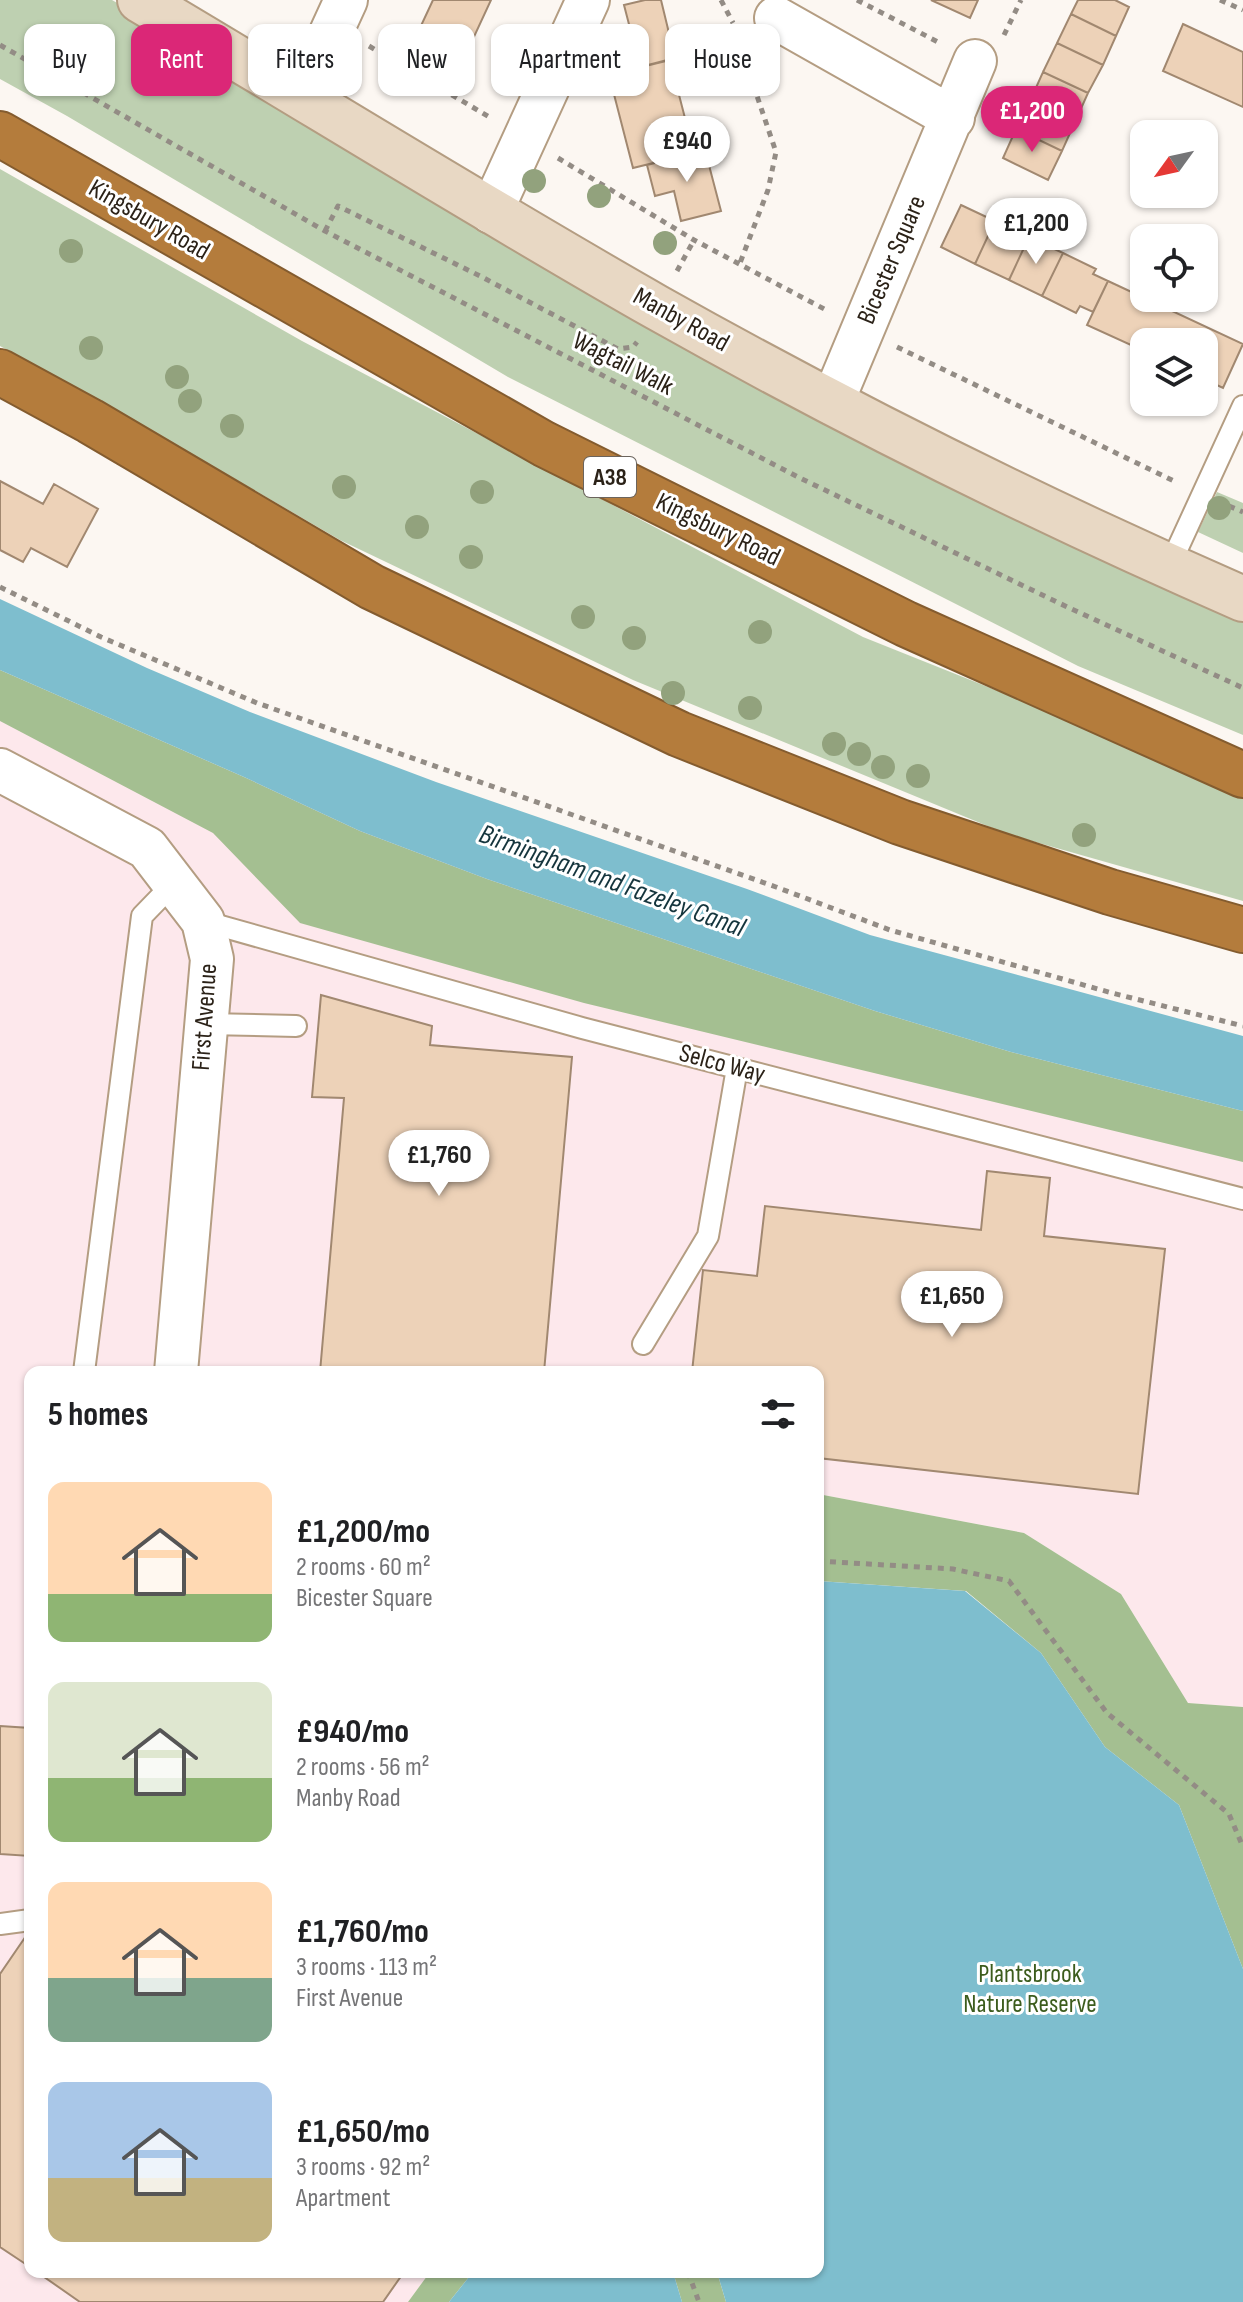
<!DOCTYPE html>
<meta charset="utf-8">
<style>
body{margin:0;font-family:"Sofia Sans Condensed",sans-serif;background:#f6f6f6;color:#202124;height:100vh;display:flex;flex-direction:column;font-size:30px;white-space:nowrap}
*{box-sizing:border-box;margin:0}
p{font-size:26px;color:#757577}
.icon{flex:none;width:44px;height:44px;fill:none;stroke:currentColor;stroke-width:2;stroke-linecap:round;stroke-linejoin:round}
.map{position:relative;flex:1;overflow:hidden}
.details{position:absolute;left:24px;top:1366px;width:800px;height:912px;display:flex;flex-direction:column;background:#fff;border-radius:16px;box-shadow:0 2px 6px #0004}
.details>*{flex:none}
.guide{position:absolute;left:24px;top:24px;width:800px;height:72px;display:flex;gap:16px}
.needle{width:52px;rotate:237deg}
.fabs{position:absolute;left:1130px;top:120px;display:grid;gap:16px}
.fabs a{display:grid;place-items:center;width:88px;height:88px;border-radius:16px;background:#fff;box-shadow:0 2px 6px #0004;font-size:40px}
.price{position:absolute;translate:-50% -68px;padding:0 18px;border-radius:28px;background:#fff;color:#222;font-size:26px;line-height:52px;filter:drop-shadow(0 2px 4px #0008)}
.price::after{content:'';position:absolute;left:50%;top:48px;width:24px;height:18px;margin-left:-12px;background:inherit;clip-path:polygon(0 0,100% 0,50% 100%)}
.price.active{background:#db2777;color:#fff}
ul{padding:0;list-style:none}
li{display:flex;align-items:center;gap:24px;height:200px;padding:0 24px}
li span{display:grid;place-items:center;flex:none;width:224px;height:160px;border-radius:16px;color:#555}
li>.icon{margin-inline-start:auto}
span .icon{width:96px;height:96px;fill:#fffc;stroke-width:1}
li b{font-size:34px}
h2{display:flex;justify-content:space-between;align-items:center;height:96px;padding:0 24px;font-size:34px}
.tag{padding:0 28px;border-radius:16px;background:#fff;box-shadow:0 2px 6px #0004;font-size:28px;line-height:72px}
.tag.active{background:#db2777;color:#fff}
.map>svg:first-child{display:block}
.industrial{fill:#fde8ec}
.green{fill:#bed0b1}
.forest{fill:#a4bf91}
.water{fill:#7ebece}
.building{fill:#edd2b8;stroke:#a18870;stroke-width:2}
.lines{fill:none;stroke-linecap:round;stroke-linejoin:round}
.lane-casing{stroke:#b49d82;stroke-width:24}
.street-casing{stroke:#b49d82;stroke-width:46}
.secondary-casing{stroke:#b49d82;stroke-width:48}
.highway-casing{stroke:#845c2f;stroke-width:48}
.path{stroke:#938c85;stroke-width:5;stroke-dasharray:6 6;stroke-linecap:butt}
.lane{stroke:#fff;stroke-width:20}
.street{stroke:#fff;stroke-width:42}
.secondary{stroke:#e8d8c4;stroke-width:44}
.highway{stroke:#b47c3c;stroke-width:44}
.tree{fill:#92a27d}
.labels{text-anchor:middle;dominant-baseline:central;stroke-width:6;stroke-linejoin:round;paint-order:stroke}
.shield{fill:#fff;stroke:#6b645d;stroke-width:2}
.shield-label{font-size:24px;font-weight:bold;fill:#2b2218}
.street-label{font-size:26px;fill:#2b2218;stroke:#fff}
.park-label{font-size:26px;fill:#3c5c1d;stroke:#fff}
.water-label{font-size:28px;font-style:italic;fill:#15353d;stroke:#fff}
</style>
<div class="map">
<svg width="1243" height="2302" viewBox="0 0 1243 2302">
<rect width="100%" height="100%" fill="#fcf7f2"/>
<path class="industrial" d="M0,670L244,777L875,1011L1011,1052L1243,1111V1707L1188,1703L1121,1594L1024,1533L818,1494V1372H30V2272H430L408,2302H0Z"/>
<path class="green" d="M0,0H112L856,432L1243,606V735L1078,666L508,377L67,116L0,79Z
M0,169L302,341L863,637L1243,789V901L1007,834L633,680L340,540L94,397L0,346Z
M1217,492L1243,503V553L1198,532Z"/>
<path class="forest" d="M0,670L244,777L360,831L487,879L875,1011L1011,1052L1243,1111V1162L584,1003L300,923L213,833L0,721Z
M818,1494L1024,1533L1121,1594L1188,1703L1243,1707V1969L1179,1805L1105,1747L1041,1653L966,1591L818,1581Z
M430,2272H473L449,2302H408Z
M673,2272H717L726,2302H682Z"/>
<path class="water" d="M0,599L147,668L250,712L436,782L747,889L870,935L1243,1036V1111L1011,1052L875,1011L487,879L360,831L244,777L0,670Z
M818,1581L965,1591L1041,1653L1105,1747L1179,1805L1243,1969V2302H726L717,2272H818Z
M473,2272H673L682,2302H449Z"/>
<path class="building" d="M433,0H491L460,67L412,45Z
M645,0H661L675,58L617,73L608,38L631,32L624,5Z
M931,0H978L970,18Z
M1078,0H1115L1129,7L1116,36L1071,14Z
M1071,14L1116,36L1103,65L1057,43Z
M1183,24L1243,52V107L1163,71Z
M1057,43L1103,65L1088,93L1043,72Z
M670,60L694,153L633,168L609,75Z
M1043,72L1088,93L1075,122L1030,101Z
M1030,101L1075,122L1062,151L1016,129Z
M1016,129L1062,151L1048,180L1003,158Z
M705,150L721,211L681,221L674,191L655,196L647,165Z
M961,205L995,221L975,264L941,247Z
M995,221L1029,237L1009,280L975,264Z
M1029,237L1063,253L1042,296L1009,280Z
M1063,253L1096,269L1093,274L1108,281L1093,312L1080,306L1076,313L1042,296Z
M1108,281L1243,344L1223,388L1204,379V342H1144V351L1087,325Z
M0,481L43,504L54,484L98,509L67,567L31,548L23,562L0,550Z
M321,995L432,1026L430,1045L572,1057L544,1372H320L344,1098L312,1097Z
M987,1171L1050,1178L1044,1236L1165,1249L1138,1494L818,1458V1372H692L703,1270L757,1276L765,1206L981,1230Z
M0,1726L30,1728V1856L0,1854Z
M26,1936L30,1938V2267L0,2247V1974Z
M37,2272H404L383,2302H80Z"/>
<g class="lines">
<defs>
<path id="lane" d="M1169,567L1243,406
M203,921L582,1028L1243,1199
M206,1024L296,1026
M643,1344L708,1236L737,1068
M84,1372L142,916L174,883
M0,1924L30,1920"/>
<path id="street" d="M776,18L953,118
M302,96L346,0
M491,212L588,0
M832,403L975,61
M0,770L147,848L203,921L212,959L176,1372"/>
<path id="secondary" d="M140,0C312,102 482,208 656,307C846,414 1043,512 1243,599"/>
<path id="highway" d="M0,134L544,444L906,624L1243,775
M0,372L90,421L372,587L679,734L900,822L1110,892L1243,930"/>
</defs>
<use href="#lane" class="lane-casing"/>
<use href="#street" class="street-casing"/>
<use href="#secondary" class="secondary-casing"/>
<use href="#highway" class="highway-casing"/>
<path class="path" d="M721,0L733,23
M857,0L938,42
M1220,0L1243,10
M1004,35L1021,0
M738,40L776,152L768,190L740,263
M0,45L325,231L798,477L1061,604L1243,688
M369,46L491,118
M558,158L694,240L828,311
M325,231L338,206L480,276L618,349L633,347L637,342
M677,271L694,240
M897,347L1176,482
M1229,506L1243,512
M0,587L101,637L257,703L776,887L890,930L1112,993L1243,1026
M818,1561L953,1569L1009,1581L1107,1713L1229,1814L1243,1847
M688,2272L699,2302"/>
<use href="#lane" class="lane"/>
<use href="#street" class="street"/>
<use href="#secondary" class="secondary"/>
<use href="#highway" class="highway"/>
</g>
<g class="tree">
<circle cx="534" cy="181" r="12"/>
<circle cx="599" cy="196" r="12"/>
<circle cx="665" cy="243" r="12"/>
<circle cx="71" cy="251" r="12"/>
<circle cx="91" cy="348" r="12"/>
<circle cx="177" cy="377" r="12"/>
<circle cx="190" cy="401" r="12"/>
<circle cx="232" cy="426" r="12"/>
<circle cx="344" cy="487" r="12"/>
<circle cx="482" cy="492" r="12"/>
<circle cx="1219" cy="508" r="12"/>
<circle cx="417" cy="527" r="12"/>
<circle cx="471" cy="557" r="12"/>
<circle cx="583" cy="617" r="12"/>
<circle cx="760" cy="632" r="12"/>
<circle cx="634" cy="638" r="12"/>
<circle cx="673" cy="693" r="12"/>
<circle cx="750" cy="708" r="12"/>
<circle cx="834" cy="744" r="12"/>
<circle cx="859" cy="754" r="12"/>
<circle cx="883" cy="767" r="12"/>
<circle cx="918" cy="776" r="12"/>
<circle cx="1084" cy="835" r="12"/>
</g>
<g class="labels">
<rect class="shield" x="584" y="457" width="52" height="40" rx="6"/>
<g class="shield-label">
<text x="610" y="477">A38</text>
</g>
<g class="street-label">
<text transform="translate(149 220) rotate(30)">Kingsbury Road</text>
<text transform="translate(892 260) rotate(-67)">Bicester Square</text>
<text transform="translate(681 320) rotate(29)">Manby Road</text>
<text transform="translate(623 364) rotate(27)">Wagtail Walk</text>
<text transform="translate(718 530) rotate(26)">Kingsbury Road</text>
<text transform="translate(205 1017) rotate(-86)">First Avenue</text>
<text transform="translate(722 1064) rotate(15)">Selco Way</text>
</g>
<g class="park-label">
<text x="1030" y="1974">Plantsbrook<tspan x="1030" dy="30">Nature Reserve</tspan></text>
</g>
<g class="water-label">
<text transform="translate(612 881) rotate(20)">Birmingham and Fazeley Canal</text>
</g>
</g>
</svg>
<div class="fabs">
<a><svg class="needle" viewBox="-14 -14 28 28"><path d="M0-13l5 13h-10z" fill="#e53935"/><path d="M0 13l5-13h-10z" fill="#757577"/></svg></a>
<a><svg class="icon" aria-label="locate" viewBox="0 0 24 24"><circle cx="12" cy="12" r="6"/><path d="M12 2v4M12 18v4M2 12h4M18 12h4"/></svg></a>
<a><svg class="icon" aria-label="layers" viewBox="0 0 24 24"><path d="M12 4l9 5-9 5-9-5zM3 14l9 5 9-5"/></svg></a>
</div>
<b class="price active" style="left:1032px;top:154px">£1,200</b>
<b class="price" style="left:687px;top:184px">£940</b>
<b class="price" style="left:1036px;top:266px">£1,200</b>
<b class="price" style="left:439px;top:1198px">£1,760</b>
<b class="price" style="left:952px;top:1339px">£1,650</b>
<div class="guide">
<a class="tag">Buy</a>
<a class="tag active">Rent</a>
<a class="tag">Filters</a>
<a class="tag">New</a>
<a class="tag">Apartment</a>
<a class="tag">House</a>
</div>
<section class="details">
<h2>5 homes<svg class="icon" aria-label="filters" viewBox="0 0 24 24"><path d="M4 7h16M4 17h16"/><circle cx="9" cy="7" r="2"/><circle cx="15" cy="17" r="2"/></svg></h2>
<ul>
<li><span style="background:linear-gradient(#ffd9b3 70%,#8fb573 0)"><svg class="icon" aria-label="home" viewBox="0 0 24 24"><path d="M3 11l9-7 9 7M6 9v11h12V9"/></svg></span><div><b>£1,200/mo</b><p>2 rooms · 60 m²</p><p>Bicester Square</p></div></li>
<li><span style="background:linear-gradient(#dfe7d0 60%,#8fb573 0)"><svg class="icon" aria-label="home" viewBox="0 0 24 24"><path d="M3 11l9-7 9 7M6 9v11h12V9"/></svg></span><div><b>£940/mo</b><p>2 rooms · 56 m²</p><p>Manby Road</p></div></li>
<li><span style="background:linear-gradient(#ffd9b3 60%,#7fa58c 0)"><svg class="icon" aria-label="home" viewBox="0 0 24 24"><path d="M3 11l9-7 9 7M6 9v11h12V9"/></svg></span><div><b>£1,760/mo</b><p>3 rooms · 113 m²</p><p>First Avenue</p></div></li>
<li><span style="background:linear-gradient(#a9c7e8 60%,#c2b280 0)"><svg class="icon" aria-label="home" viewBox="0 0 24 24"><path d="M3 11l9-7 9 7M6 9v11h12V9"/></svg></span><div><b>£1,650/mo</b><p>3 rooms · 92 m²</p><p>Apartment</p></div></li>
</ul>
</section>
</div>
